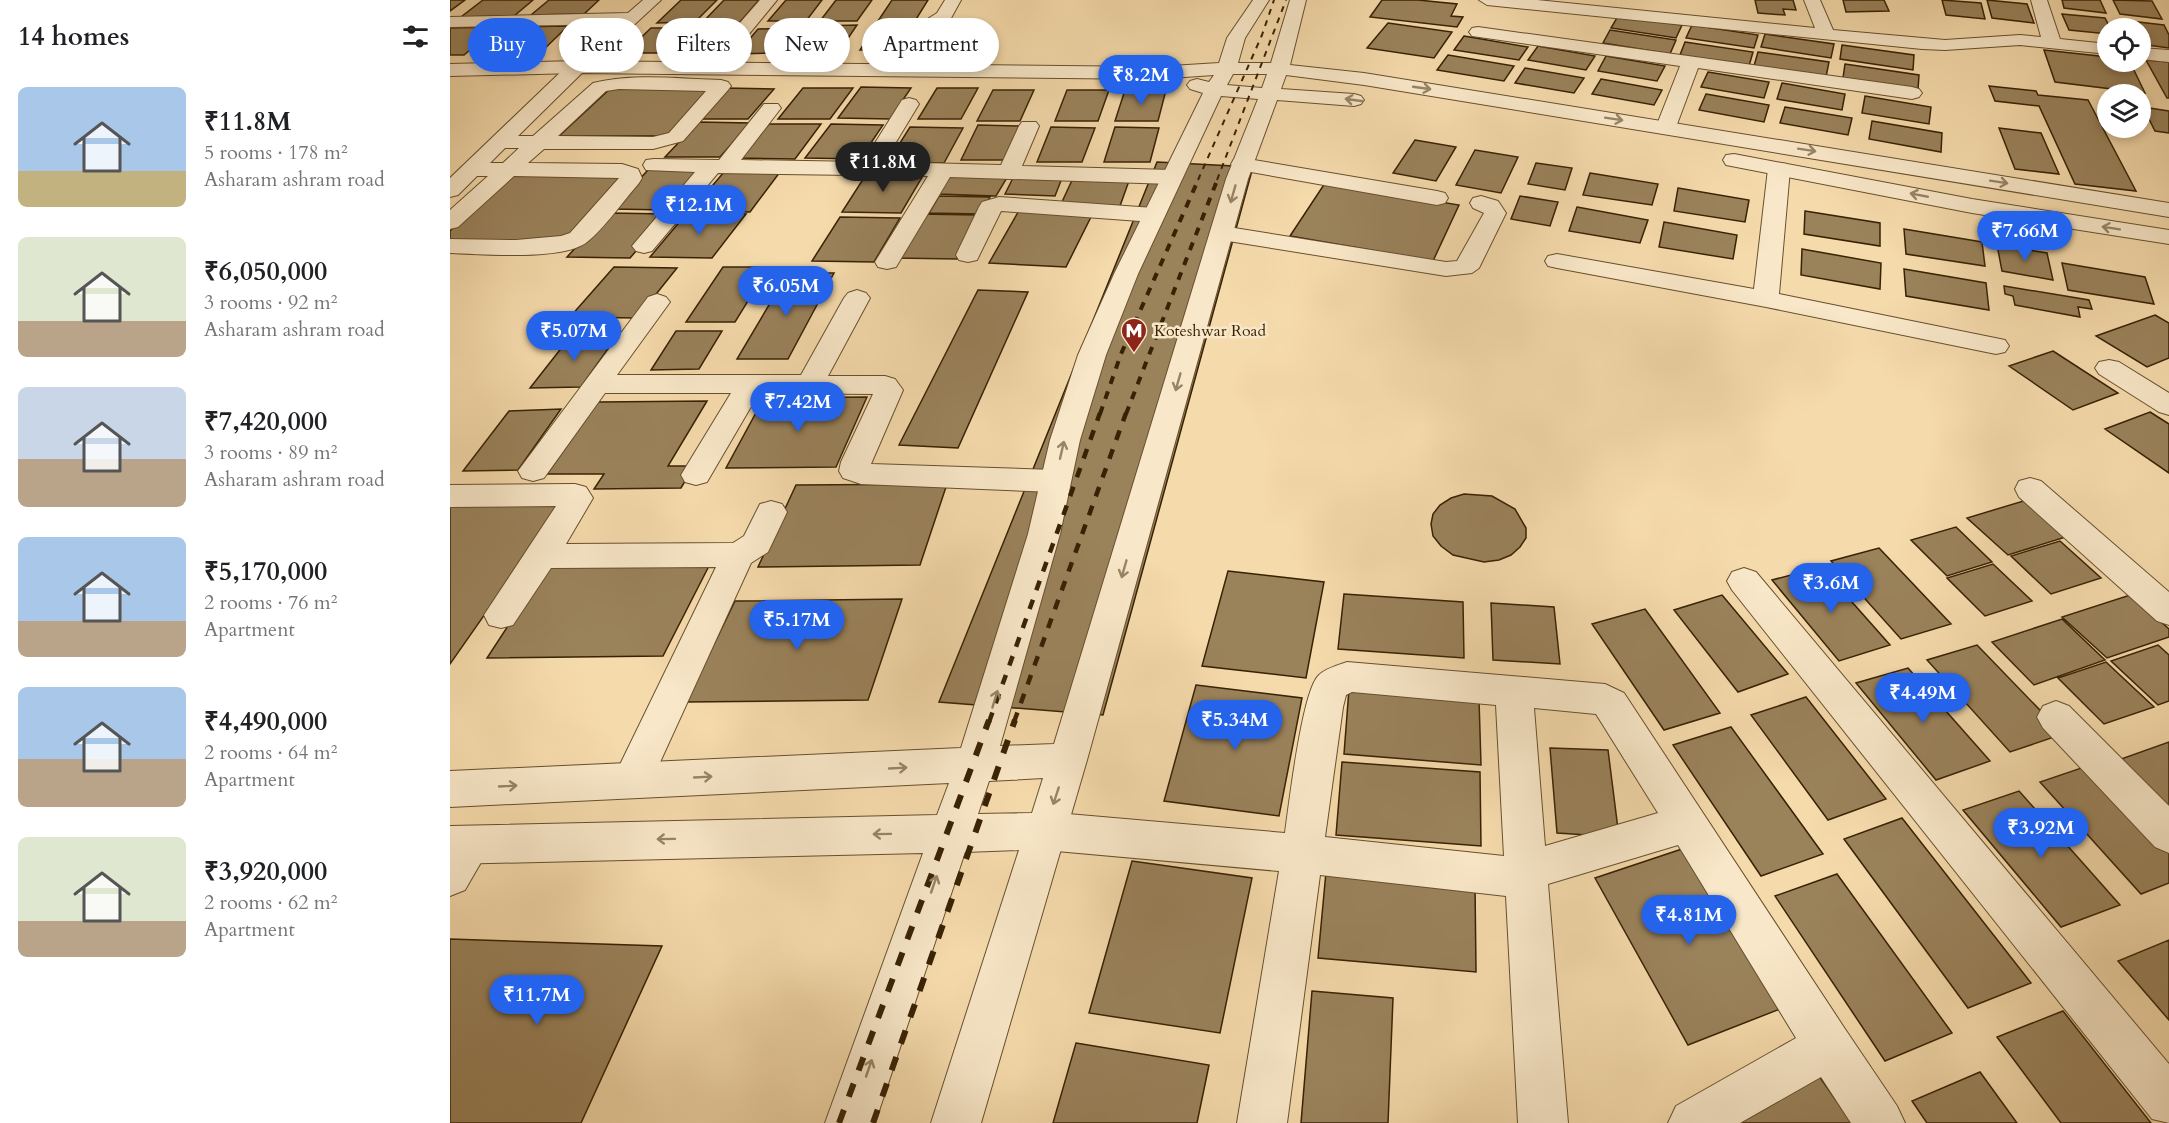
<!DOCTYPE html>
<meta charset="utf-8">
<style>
body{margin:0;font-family:Cardo,serif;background:#f2f2f2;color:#202124;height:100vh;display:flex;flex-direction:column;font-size:22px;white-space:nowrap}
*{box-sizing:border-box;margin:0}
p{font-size:20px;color:#757577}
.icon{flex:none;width:33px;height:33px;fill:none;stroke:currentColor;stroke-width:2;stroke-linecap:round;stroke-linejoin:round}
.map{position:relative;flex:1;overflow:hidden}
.details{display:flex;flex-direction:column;background:#fff;width:450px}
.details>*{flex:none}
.guide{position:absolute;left:18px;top:18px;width:570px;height:54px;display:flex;gap:12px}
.buttons{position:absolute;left:1647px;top:18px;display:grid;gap:12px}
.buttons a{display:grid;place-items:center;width:54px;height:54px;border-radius:50%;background:#fff;box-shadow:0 3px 9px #0003;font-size:30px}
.price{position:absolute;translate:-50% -51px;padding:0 14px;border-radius:21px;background:#2563eb;color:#fff;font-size:20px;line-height:39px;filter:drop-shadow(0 2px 3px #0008)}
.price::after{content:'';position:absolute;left:50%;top:36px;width:18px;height:14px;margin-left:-9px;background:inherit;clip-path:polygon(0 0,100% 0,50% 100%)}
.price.current{background:#222;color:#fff}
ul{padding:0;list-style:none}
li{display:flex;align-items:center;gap:18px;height:150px;padding:0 18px}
li span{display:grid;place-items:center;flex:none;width:168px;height:120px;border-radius:9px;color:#555}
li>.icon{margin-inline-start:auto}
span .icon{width:72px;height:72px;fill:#fffc;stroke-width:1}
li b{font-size:26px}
h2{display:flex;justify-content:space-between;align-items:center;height:72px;padding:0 18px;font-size:26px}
.pill{padding:0 21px;border-radius:27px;background:#fff;box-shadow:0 3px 9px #0003;font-size:21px;line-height:54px}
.pill.current{background:#2563eb;color:#fff}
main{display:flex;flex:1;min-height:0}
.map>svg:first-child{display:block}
.building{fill:#9a825b;stroke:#382204;stroke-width:1.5}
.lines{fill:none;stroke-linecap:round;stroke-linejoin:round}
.minor-casing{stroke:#67502e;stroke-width:2}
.tertiary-casing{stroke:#67502e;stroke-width:2}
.minor{fill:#f8e7c8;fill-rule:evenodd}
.tertiary{fill:#f8e7c8;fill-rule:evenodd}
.rail-far3{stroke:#382204;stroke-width:2;stroke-dasharray:6 6;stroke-linecap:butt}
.rail-far2{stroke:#382204;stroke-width:4;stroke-dasharray:8 8;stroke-linecap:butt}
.rail-far1{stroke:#382204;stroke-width:4.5;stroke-dasharray:10 10;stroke-linecap:butt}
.rail{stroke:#382204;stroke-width:6;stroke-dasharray:14 14;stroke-linecap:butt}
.oneway{stroke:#988466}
.labels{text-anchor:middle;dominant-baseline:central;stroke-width:5;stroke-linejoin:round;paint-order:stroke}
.far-poi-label{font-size:16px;fill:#382204;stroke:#f8e7c8;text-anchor:start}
</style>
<main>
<section class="details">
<h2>14 homes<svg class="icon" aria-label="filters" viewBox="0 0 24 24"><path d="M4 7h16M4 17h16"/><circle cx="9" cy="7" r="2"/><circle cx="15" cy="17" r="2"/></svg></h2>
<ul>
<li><span style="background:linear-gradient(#a9c7e8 70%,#c2b280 0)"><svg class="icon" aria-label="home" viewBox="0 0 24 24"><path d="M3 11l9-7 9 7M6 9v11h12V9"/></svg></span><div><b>₹11.8M</b><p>5 rooms · 178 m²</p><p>Asharam ashram road</p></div></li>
<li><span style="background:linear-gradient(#dfe7d0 70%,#b9a48a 0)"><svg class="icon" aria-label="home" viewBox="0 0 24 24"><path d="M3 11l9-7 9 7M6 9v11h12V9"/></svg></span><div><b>₹6,050,000</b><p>3 rooms · 92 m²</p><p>Asharam ashram road</p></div></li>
<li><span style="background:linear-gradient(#c9d6e8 60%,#b9a48a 0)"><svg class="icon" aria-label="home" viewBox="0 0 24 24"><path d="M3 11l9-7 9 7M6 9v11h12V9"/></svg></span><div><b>₹7,420,000</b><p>3 rooms · 89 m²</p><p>Asharam ashram road</p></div></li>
<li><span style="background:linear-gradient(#a9c7e8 70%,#b9a48a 0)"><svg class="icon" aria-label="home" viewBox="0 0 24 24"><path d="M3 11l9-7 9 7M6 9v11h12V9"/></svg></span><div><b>₹5,170,000</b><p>2 rooms · 76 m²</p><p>Apartment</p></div></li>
<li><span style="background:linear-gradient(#a9c7e8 60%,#b9a48a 0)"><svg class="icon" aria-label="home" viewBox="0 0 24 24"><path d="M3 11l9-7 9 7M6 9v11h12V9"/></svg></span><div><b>₹4,490,000</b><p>2 rooms · 64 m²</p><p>Apartment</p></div></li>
<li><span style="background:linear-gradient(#dfe7d0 70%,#b9a48a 0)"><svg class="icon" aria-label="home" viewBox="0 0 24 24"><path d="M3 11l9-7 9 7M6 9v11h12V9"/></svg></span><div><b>₹3,920,000</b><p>2 rooms · 62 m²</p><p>Apartment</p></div></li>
</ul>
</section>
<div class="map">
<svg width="1719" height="1123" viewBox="0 0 1719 1123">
<rect width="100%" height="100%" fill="#f5daab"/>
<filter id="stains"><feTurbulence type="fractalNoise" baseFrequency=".00333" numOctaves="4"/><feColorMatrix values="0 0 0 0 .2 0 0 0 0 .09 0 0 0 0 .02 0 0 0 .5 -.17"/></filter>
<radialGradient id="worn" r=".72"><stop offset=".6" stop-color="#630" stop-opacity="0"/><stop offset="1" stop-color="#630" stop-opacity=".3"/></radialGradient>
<path class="building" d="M0,0H15L0,11Z
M33,0H83L64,16L11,17Z
M99,0H149L134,14L81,15Z
M231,0H267L245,22L207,23Z
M274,0H309L290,22L252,23Z
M336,0H372L356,21H318Z
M386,0H422L407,21H370Z
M442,0H478L465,21H428Z
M932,0H968L1007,4L1001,16L1013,17L1007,27L920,17Z
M1305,0H1343L1346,10L1333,9L1335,15L1308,13Z
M1393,0H1434L1439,11L1396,12Z
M1492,0L1531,3L1535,19L1496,15Z
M1537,0L1577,4L1584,23L1542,18Z
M1612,0H1650L1656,13L1614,8Z
M1663,0L1702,1L1712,19L1670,14Z
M1612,14L1655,18L1660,28H1658V34L1619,30Z
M1168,16L1232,25L1226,38L1161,28Z
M1671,20L1714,25L1719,35V48L1690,44V28H1675Z
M938,23L1002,32L984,58L917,48Z
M407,25L390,50L351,51L369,26Z
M426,25H463L449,50H410Z
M534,25L523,50H484L497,26Z
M1242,25L1308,35L1304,48L1236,38Z
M118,26L89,54L32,55L64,27Z
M47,27L14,55H0V28Z
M201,28H238L214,53H175Z
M346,28L326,53L287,54L308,29Z
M245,29H283L261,53L222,54Z
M1160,30L1226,40L1220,54L1153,43Z
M1315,34L1384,44L1381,58L1311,47Z
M1014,36L1078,47L1069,60L1004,50Z
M1235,42L1303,52L1299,66L1230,55Z
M1392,45L1464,55L1463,70L1390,59Z
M1088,46L1145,56L1136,70L1078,60Z
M1594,50L1658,57V62H1680L1695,93L1605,82Z
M1308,52L1379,62L1376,77L1304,66Z
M998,55L1064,66L1054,81L987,70Z
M1156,56L1215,66L1207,81L1148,71Z
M1696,60L1719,62V98H1717Z
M1395,64L1469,75L1468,90L1393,78Z
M1075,68L1134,78L1124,93L1065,83Z
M1258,72L1319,82L1314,98L1251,87Z
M1151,79L1212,90L1204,105L1142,94Z
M1332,83L1395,94L1392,110L1327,99Z
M1539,86L1586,91L1588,95L1638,100L1686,191L1625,184L1589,106L1545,101Z
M162,87H264L219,136H109Z
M411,87L461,88L440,119L388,118Z
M275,88L324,89L298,119H246Z
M353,88H403L380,119H328Z
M487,88H528L511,119H468Z
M543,90H584L570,121H527Z
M617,90H659L648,121H605Z
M675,90H716L708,121H665Z
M1256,94L1319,105L1314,122L1249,110Z
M1415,96L1481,107L1479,124L1412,113Z
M1335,107L1402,118L1398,135L1330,123Z
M1693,107L1719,111V133L1705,131Z
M1422,121L1492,133L1491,152L1419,139Z
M248,122L300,123L270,157H215Z
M319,124H371L345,159L290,158Z
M381,124L433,125L410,159L355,158Z
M528,125L572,126L556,160H511Z
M460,127L513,128L494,163L438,162Z
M601,127L645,128L632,162H587Z
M665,127L709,128L700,162H654Z
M1549,128L1591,133L1609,174L1565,169Z
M965,140L1006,147L986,181L943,173Z
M1025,150L1068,157L1051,193L1006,185Z
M707,162L803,167L653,715L489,702Z
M1086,163L1122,168L1115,190L1078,184Z
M198,170L254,171L220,210L162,209Z
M274,172H330L300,212L241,211Z
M417,173L474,174L451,213L392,212Z
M1140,173L1208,184L1202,205L1133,195Z
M501,174L558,176L546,196L488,194Z
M58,176H174L115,241H0V231Z
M624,176L680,178L670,206L611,204Z
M563,178H612L605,196L555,194Z
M875,183L1009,205L983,261L840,236Z
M1228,188L1299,200L1295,222L1224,211Z
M489,196L540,197L531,214L479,213Z
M1070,196L1108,202L1100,226L1061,219Z
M571,207L644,211L616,267L539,263Z
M1127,207L1198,220L1190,243L1119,231Z
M1355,211L1430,223V246L1354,234Z
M158,213L218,214L180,258L117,257Z
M237,213L296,214L262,258L200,257Z
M468,214L527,215L507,259L444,258Z
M390,217L450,218L424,262L362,261Z
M1214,222L1287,235L1283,259L1209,247Z
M1454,229L1532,242L1535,266L1456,254Z
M1547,245L1597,253L1603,280L1552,271Z
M1352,249L1431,263L1430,289L1351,275Z
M1612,263L1695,277L1704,304L1618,290Z
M164,267L227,268L187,318L120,317Z
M273,267H319L285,322H236Z
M1454,269L1536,283L1539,310L1456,296Z
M338,273H384L338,359H287Z
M1554,286L1639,300L1642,309L1628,307L1630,317L1565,305L1563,296L1555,294Z
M528,290L578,292L508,448L449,445Z
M1705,315L1719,323V358L1697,367L1646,336Z
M226,331H272L249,369L201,370Z
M167,336L131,387L80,388L120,337Z
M1603,351L1668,393L1623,410L1559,366Z
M417,397L386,467L276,468L314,398Z
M257,401L218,466H244L231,488L144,489L154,474H97L148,402Z
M111,409L68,470L13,471L59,411Z
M1700,412L1719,424V473L1655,429Z
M497,484L470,565L308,567L346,485Z
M1014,494L1042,496L1065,509L1076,528V538L1070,547L1061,555L1049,560L1034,562L1003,555L991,546L983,536L981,524L983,514L990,505L1001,498Z
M1580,499L1622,535L1558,555L1517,518Z
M0,504H112L0,664Z
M1506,527L1542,562L1497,576L1461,540Z
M1610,541L1651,578L1601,594L1561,556Z
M1429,548L1501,624L1451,639L1381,561Z
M261,562L213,656L37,658L99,563Z
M1543,564L1582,601L1535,616L1497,578Z
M1371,567L1440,645L1389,661L1322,580Z
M778,571L874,582L856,678L752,666Z
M894,594L1013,602L1014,658L888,649Z
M1272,595L1338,674L1288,692L1224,610Z
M1680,595L1719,629V637L1657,658L1612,617Z
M452,599L418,700L236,702L285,601Z
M1041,603L1104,607L1110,664L1043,660Z
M1195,609L1270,713L1214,730L1142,624Z
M1612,619L1655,660L1584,685L1542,642Z
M1527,645L1613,734L1560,752L1477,660Z
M1708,645L1719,655V701L1708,705L1661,661Z
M1656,662L1704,707L1654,724L1608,678Z
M1458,668L1540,761L1486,780L1406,683Z
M746,685L852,698L829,816L714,801Z
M899,689L1029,699L1031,765L894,754Z
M1356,697L1436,799L1378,820L1301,715Z
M1281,727L1373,854L1311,876L1223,745Z
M1719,742V811L1660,763Z
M1100,748L1158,750L1169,837L1107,833Z
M892,762L1030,772L1031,846L886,835Z
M1643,764L1719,843V883L1691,894L1590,782Z
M1569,791L1670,905L1611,927L1513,810Z
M1452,818L1581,983L1518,1008L1394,839Z
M1235,848L1335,1007L1238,1045L1145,878Z
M682,861L802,878L770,1033L639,1013Z
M876,872L1025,884L1026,972L868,958Z
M1387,874L1502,1033L1435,1061L1325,896Z
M0,939L212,946L131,1123H0Z
M1719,940V1020L1668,961Z
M862,991L943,998L938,1123H851Z
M1613,1011L1701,1123H1611L1547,1037Z
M626,1043L759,1065L747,1123H603Z
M1530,1072L1567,1123H1477L1462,1101Z
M1369,1076L1402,1123H1283Z"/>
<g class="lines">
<defs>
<path id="minor" d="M193,0H211L134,71L68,136H83L143,83C184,73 229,79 271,80L278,82L281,86L278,90L233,141L203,149H94L78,163L172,164L188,169L192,178L189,183C175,199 153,230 137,242C114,261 31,254 0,253V239L66,240L111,236L120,233L169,178L64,176L8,227L0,229V210L38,176H27L8,195L0,197V178L120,63L166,24L0,27V17L178,13ZM169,89L256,91L219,133L203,137L108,136L156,91ZM55,148H69L53,163H40Z
M310,0H327L268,72H254L252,68L254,64Z
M495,0H511L500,20L484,28L463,74H449L447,70L468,25L487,13Z
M1029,0H1087L1365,28L1354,0H1370L1383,30L1495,40L1570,35L1591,37L1581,0H1597L1610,39L1658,44V54L1570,45L1495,50L1472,49L1037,5Z
M1028,27L1462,87L1469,89L1472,93L1469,97L1462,99L1248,68L1226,127L1223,131H1209L1206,127L1230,66L1022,36L1019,32L1022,28Z
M1690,48L1719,50V62L1690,59Z
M459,98L466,100L469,104L434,162L551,165L569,126L572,122H586L589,126L572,166L722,170L730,172L733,177L730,182L722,184L500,177L446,267L437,269L428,267L425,262L478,176L268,173L202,251L194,253L186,251L182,246L245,172L196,170L193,165L196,160L204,159L269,160L314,104H328L331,108L291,160L413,162L452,100Z
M792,158L987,191L995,193L998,198L995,203L987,205L784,169L781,164L784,159Z
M1329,163L1337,164L1340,169L1329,294L1555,340L1559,346L1555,352L1546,354L1316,307L1107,268L1098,266L1095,261L1098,256L1107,254L1304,289L1318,169L1321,164Z
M1031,196L1048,201L1056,213L1029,268L1022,273L996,276L772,240L764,238L760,233L764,228L772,226L996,262L1007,261L1034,213L1023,208L1020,203L1023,198Z
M549,197L704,208L712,210L715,215L712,220L704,222L551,211L527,260L518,262L509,260L506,255L529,207L532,202Z
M407,290L416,293L420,298L378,376H435L445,379L453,390L421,464L605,470L616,474L620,481L616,488L605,492L411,484L393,478L389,471L391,462L423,394L309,393L257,482L246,485L235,482L231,475L281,393H155L94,478L83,481L72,478L68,471L198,297L207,294L216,297L220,302L167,375H351L394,298L398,293Z
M1659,360L1669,362L1719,393V415L1709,412L1649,374L1645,368L1649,362Z
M1580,478L1591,481L1719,592V625L1707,621L1569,497L1565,489L1569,481Z
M125,484L136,487L143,498L116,544L283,543L294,536L310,504L321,501L332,504L337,512L318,552L301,563L196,793L182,798L168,793L162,781L266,567L101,568L63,625L51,628L39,625L34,615L106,506L0,507V485Z
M1294,568L1306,572L1719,1064V1123L1702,1119L1282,590L1277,581L1282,572Z
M897,662L1155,684L1174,693L1395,1029L1447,1106L1455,1123H1401L1371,1077L1290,1123H1218L1226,1106L1346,1038L1228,845L1098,884L1118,1123H1068L1056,896L870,875L837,1123H787L829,871L595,850L581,844L575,831L581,818L595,812L835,833C839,804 852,693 868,676C874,669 888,665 897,662ZM902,692L1046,705L1054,856L875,837L893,707L896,695ZM1084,708L1146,714L1208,813L1095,846Z
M1606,701L1619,706L1719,806V853L1705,847L1593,728L1587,717L1593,706Z
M20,826L35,831L41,845L15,890L0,896V840L5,831Z"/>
<path id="tertiary" d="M803,0H819L795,38L788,63H821L840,0H856L840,65L914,73L1719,203V217L914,85L836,75L831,89L904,94L911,96L914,100L911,104L904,106L827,100L798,179L637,760L531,1123H481L569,850L515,852L425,1123H375L473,853L0,864V826L487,815L499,783L0,807V771L511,748L578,534L600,440L628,355L664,274L753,93L740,89L737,85L740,81L747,79L759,82L764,75L705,79L127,73L0,76V64L127,61L705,67L769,63L777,38ZM783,74H817L812,88L777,85ZM771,96L808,99L776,179L604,744L550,746L610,534L630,440L656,355L688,274ZM593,778L582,813L528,814L539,781Z
M1284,154L1522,199L1719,230V244L1522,213L1276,165L1273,160L1276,155Z"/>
</defs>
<use href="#minor" class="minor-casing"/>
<use href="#tertiary" class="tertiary-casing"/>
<use href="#minor" class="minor"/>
<use href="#tertiary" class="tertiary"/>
<path class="rail-far3" d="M748,180L812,35L824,0
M767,180L836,0"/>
<path class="rail-far2" d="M650,414L671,354L749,178
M676,414L768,178"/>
<path class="rail-far1" d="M539,722L650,413
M564,722L676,413"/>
<path class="rail" d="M389,1123L539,720
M423,1123L565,720"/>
</g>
<defs><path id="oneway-shaft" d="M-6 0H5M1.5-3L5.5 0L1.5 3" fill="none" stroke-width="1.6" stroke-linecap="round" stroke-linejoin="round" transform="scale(1.5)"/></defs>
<g class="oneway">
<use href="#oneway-shaft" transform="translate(972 88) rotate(8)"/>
<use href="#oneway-shaft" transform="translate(904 100) rotate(-172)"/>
<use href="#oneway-shaft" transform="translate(1164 119) rotate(9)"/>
<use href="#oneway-shaft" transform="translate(1357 150) rotate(9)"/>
<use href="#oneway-shaft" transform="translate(1549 182) rotate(9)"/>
<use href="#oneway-shaft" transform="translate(783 194) rotate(106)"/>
<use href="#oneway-shaft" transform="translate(1469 195) rotate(-169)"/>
<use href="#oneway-shaft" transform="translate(1661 228) rotate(-171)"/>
<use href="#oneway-shaft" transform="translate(728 382) rotate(106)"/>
<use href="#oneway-shaft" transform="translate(612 450) rotate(-77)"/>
<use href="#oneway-shaft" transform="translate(674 569) rotate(106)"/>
<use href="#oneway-shaft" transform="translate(545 699) rotate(-73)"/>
<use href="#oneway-shaft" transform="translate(448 768) rotate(-3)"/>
<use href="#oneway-shaft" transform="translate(253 777) rotate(-3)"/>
<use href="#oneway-shaft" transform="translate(58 786) rotate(-3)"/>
<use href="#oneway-shaft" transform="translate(606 796) rotate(108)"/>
<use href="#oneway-shaft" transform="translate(432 834) rotate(179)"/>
<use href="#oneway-shaft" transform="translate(216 839) rotate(179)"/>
<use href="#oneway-shaft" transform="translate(484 884) rotate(-71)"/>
<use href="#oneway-shaft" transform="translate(419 1068) rotate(-71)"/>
</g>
<defs>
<symbol id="metro-pin" viewBox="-11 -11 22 30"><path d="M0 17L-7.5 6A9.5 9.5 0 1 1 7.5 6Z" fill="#8f2418" stroke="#f8e7c8"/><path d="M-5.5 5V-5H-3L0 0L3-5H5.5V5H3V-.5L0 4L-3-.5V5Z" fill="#fff"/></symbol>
</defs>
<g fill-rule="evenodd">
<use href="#metro-pin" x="669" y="316" width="30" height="40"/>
</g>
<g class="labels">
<g class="far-poi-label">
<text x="704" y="331">Koteshwar Road</text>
</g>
</g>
<rect width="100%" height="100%" filter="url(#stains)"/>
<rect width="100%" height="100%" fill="url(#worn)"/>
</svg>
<div class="buttons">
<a><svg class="icon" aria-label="locate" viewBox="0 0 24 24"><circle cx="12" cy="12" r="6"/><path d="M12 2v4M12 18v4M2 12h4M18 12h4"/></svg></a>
<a><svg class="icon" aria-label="layers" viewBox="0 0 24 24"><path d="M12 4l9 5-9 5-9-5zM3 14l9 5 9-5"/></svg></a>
</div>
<b class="price" style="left:691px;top:106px">₹8.2M</b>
<b class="price current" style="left:433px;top:193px">₹11.8M</b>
<b class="price" style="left:249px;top:236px">₹12.1M</b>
<b class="price" style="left:1575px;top:262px">₹7.66M</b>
<b class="price" style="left:336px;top:317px">₹6.05M</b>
<b class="price" style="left:124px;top:362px">₹5.07M</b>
<b class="price" style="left:348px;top:433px">₹7.42M</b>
<b class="price" style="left:1381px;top:614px">₹3.6M</b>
<b class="price" style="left:347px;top:651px">₹5.17M</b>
<b class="price" style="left:1473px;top:724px">₹4.49M</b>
<b class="price" style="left:785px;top:751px">₹5.34M</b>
<b class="price" style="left:1591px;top:859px">₹3.92M</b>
<b class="price" style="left:1239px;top:946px">₹4.81M</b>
<b class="price" style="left:87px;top:1026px">₹11.7M</b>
<div class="guide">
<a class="pill current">Buy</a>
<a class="pill">Rent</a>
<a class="pill">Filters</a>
<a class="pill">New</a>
<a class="pill">Apartment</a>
</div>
</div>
</main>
